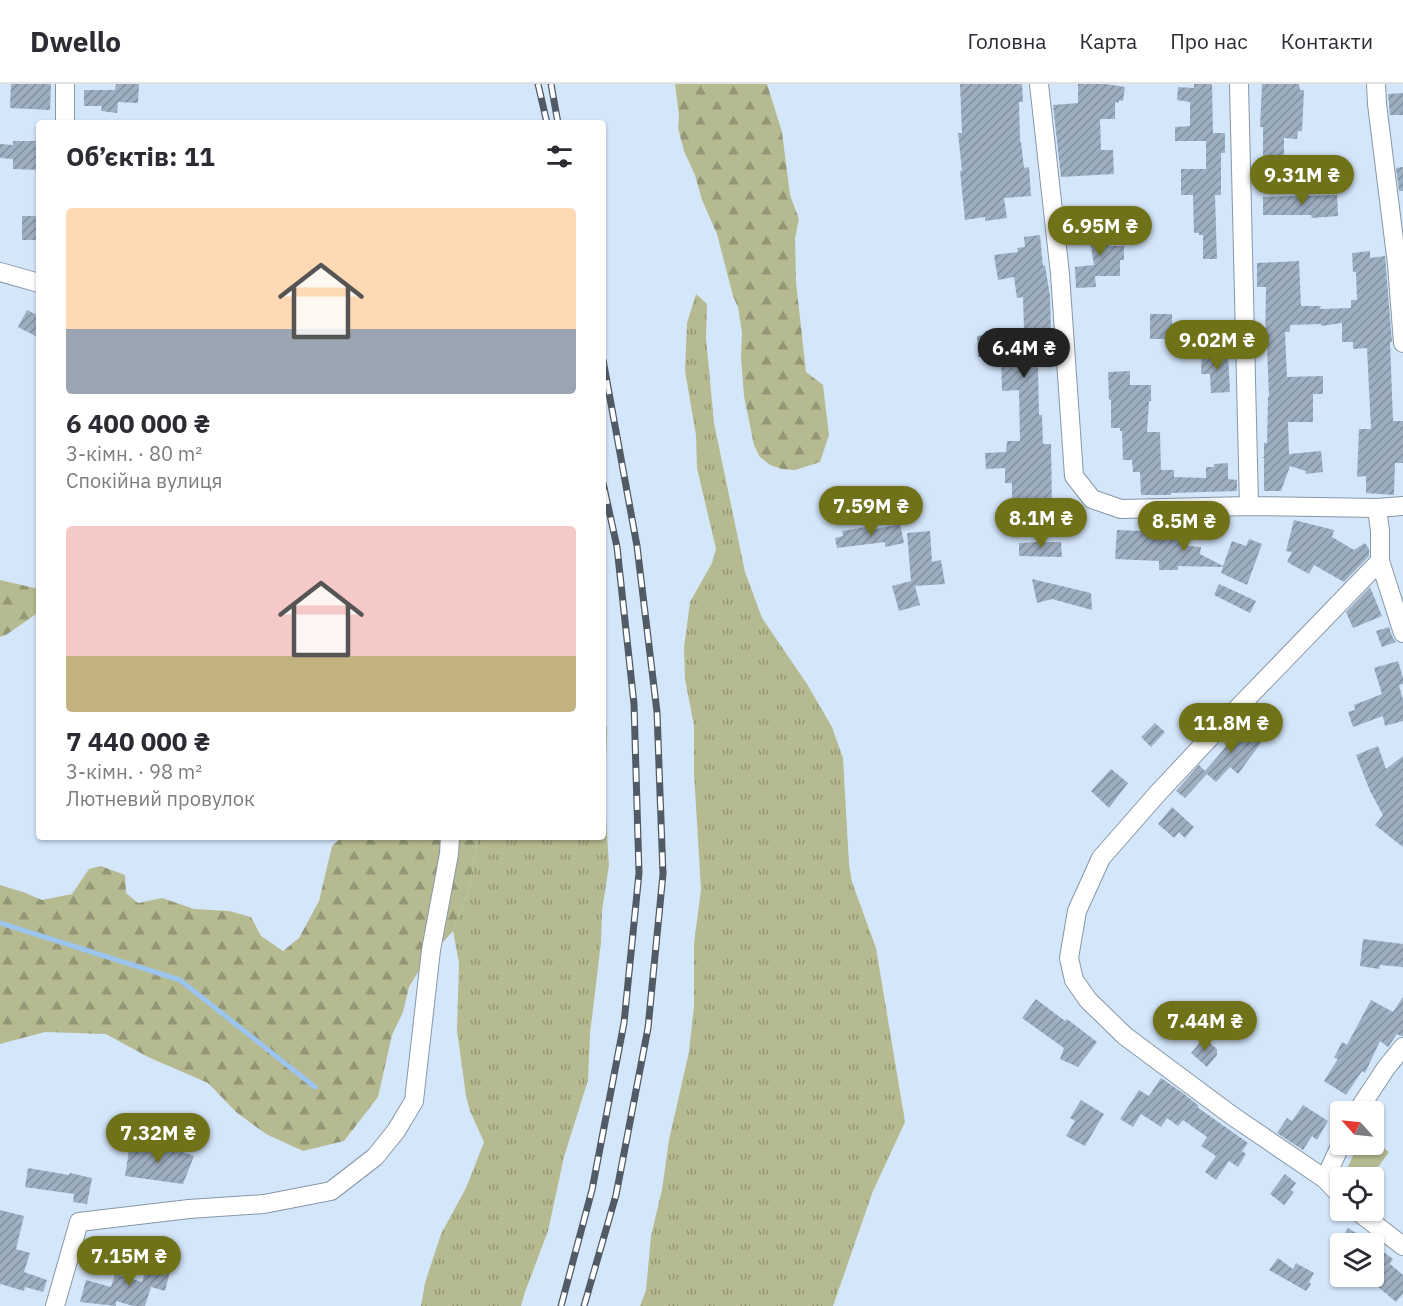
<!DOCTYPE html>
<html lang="uk">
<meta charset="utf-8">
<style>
body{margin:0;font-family:"IBM Plex Sans",sans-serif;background:#f7f7f7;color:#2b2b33;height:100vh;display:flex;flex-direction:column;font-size:22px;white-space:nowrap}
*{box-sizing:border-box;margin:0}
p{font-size:20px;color:#7c7c81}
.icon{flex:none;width:33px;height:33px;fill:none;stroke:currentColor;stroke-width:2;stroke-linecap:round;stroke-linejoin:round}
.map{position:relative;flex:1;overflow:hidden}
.sheet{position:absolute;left:36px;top:36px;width:570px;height:720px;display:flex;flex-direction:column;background:#fff;border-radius:6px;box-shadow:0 2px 4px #0004}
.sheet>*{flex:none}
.needle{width:39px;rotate:297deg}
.controls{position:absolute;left:1330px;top:1017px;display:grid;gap:12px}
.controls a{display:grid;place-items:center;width:54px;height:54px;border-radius:6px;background:#fff;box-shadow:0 2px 4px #0004;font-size:30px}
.price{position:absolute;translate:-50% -51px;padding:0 14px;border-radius:21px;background:#6f7218;color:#fff;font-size:20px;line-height:39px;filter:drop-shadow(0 2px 3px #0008)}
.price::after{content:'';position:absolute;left:50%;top:36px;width:18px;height:14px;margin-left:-9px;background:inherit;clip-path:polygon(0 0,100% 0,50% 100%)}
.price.on{background:#222;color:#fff}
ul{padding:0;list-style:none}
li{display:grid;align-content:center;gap:12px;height:318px;padding:0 30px}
li span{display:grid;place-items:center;height:186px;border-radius:6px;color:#555}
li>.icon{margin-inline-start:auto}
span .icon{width:108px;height:108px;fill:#fffc;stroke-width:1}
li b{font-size:26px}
h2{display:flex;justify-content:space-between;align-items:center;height:72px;padding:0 30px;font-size:26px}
header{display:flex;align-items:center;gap:36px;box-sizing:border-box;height:84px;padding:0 30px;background:#fff;border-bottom:2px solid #e1e1e2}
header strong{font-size:28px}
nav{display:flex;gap:33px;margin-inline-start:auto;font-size:21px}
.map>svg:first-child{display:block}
.grass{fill:url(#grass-tufts)}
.forest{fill:url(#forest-firs)}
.pitch{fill:#b6ba90}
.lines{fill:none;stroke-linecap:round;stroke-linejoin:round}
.stream{stroke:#9bc4ee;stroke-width:5}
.building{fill:url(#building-hatch)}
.street-casing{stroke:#8697a8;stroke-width:20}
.street{stroke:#fff;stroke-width:18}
.rail-casing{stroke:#515b66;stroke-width:7}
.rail{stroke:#fff;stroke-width:4.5;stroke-dasharray:14;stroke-linecap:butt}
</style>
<header>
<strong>Dwello</strong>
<nav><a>Головна</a><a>Карта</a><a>Про нас</a><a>Контакти</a></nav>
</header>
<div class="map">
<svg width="1403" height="1222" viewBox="0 0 1403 1222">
<defs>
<pattern id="grass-tufts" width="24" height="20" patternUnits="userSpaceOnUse" patternTransform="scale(1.5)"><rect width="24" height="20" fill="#b6ba90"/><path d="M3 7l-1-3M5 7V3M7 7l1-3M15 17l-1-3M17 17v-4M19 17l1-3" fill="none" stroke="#949776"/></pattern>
<pattern id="forest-firs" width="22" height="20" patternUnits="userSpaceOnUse" patternTransform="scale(1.5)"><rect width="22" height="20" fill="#b6ba90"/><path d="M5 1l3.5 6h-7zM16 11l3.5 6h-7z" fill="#949776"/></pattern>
<pattern id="building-hatch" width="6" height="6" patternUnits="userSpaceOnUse" patternTransform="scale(1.5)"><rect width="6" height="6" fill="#9eafc2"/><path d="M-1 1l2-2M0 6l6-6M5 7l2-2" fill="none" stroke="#818f9e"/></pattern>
</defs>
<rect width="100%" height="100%" fill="#d4e6fa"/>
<path class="grass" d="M696,210L707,220L706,254L714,339L745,488L762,534L807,600L832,643L843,674L849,780L852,798L876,864L905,1038L873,1107L833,1222H640L646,1206L651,1152L662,1106L669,1056L689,968L694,922V860L701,805L694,689V642L685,595L684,564L690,518L712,479L716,465L697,384L696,351L685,287L687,239Z
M603,638L607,643L605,720L609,781L602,827L601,858L590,950L588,996L564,1073L548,1147L525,1208L521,1222H421L425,1199L441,1150L466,1104L484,1058L470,1027L466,1012L457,946L459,879L453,847L470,800L478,753H603Z"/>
<path class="forest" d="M675,0H767L782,48L790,111L799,135L795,154L796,198L806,288L823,301L829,351L820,378L795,386L782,385L770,381L760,373L754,361L744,312L741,274L742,249L738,223L733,212L717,150L702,116L695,91L684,67L678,44L679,32Z
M0,496L39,505V528L6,551L0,553Z
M342,753H478L470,800L453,847L423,880L409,903L403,928L392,951L378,1013L344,1057L303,1067L266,1050L236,1028L208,999L148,973L106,950L45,948L0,960V801L23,808L42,816L72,810L89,785L101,782L125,791L126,809L138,819L162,814L194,825L229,827L251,833L261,852L283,867L299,854L319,817L332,762Z"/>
<path class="pitch" d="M1374,1057L1389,1068L1371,1093H1343L1358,1061L1374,1060Z"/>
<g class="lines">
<path class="stream" d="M0,839L180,896L315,1003"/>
</g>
<path class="building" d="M11,0H51L50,26L10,24Z
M116,0H139L138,19L118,18L117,29L101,27L102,22H84V6H115Z
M960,0H1022L1023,18H1019L1020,58H1021L1024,84L1029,83L1031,112L1004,114L1007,134L985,137V133L965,136L960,87H962L958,49H962Z
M1078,0H1106L1125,3L1123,17L1119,16V19L1115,18V35H1100L1101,66H1113L1114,90L1061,93L1053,21L1078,19Z
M1194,0H1212L1213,49H1225V69H1221V111H1215L1217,175H1203V151H1199V149H1194L1193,111H1181V85H1206V57H1175V43L1190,42V18L1177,16L1178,3L1194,4Z
M1262,0H1299L1300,6H1304L1302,47H1298L1297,55L1284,54V79L1263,80V43H1260Z
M1403,9V31H1390L1388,10Z
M13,57H39V86L13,85V75L0,74V60L13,61Z
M1403,83V107H1399L1396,84Z
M1337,111L1338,132L1312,134L1311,131H1263V113Z
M22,132H39V156H22Z
M1106,136L1109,162H1124V176H1120V192H1095L1096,203L1076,204L1075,183L1094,181L1087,139Z
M1040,151L1043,182L1045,181L1050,212L1051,248L1030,249L1032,282H1038L1039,331H1042L1043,360H1051L1052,424L1012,426V399H1005V384L986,385L985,369L1006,368L1007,357H1020L1019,306L1002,307L1001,273H978L977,252L1024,246L1023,213L1017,214L1014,193L998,196L994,171L1018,168L1017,164L1025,163L1024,153Z
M1370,167V174L1385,172L1392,258H1390L1393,337H1403V379H1395L1394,411L1366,409V392L1357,393L1359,345H1371L1367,264L1353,265V258H1342V239L1321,242V240L1290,241V248H1285L1287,293L1323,292V310H1313V338H1288L1289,370L1321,367L1323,388L1305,390L1306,387L1290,382L1281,407H1264V374L1261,373H1264V359H1267L1268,313H1269L1267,262H1265L1266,203H1257V179L1299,177L1301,222H1321L1320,225L1351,224V216H1357L1356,188H1353L1352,169Z
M27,226L39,232V254L18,243Z
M1150,230H1172V255H1150Z
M1202,269H1228L1230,308L1211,309L1210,290H1201Z
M1130,287V301H1151V317H1149L1147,348H1160L1161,386H1174V393L1206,394V383H1214V380L1228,379V395L1237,396V407L1171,409V411H1141L1140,388H1133L1132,376H1123L1122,347H1120V344H1111V316H1109L1108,288Z
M1294,436L1334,446L1332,453L1354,466L1365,459L1369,465V472L1344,498L1314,481L1309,490L1287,478L1292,468L1286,467Z
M900,440L904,459L885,463V458L837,464L835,454L843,452L842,447L867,443V447Z
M1187,442L1188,462L1201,463L1200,470L1223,482L1232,457L1246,462L1249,455L1262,460L1247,501L1221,489L1223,483L1178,482V486H1159V477L1115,475L1117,446L1165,448V444Z
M930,447L932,478L941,476L945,500L915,502L920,521L899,527L892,502L911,497L907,449Z
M1038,458H1061L1062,473L1019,472V459Z
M1032,495L1091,509L1092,526L1052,515L1037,519Z
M1219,500L1256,517L1250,529L1214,511Z
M1370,503L1382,532L1353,544L1346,528Z
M1389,543L1392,552L1396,558L1382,563L1376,547Z
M1398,577L1403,594V600L1399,601L1403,616V637L1385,642L1383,632L1353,643L1348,628L1355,626L1354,621L1382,610L1374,584Z
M1251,629L1272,644L1238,690L1230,683L1216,698L1207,690L1185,714L1176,707L1199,681L1205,687L1224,665Z
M1155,639L1165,648L1151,663L1141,653Z
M1378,662L1386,685L1403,672V763L1375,741L1383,731L1370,707L1356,671Z
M1111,685L1128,699L1109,724L1091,707Z
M1172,723L1194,743L1185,754L1179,748L1174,754L1158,740Z
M1363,855L1403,860V883L1380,881L1379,885L1360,882Z
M1403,913V952H1401L1397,950L1388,963L1380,957L1365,989L1362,987L1346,1011L1324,997L1338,975L1334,974L1342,958L1347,961L1371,916L1393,928Z
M1036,915L1065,937L1067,935L1097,958L1078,983L1060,975L1064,964L1022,934Z
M1204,954L1217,965V971L1207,983L1191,969Z
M1161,994L1184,1010L1199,1022L1197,1023L1248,1059L1242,1067L1246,1070L1238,1083L1229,1077L1216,1096L1205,1088L1216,1072L1201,1062L1207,1053L1183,1036L1178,1042L1167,1034L1161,1043L1141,1030L1133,1043L1120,1035L1139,1006L1149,1012Z
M1081,1016L1104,1030L1085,1062L1066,1052L1075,1037L1070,1034Z
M1303,1021L1328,1037L1317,1056L1312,1052L1303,1066L1277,1049L1287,1034L1292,1037Z
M130,1060L176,1067L177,1066L194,1072L183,1100L125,1092Z
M28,1084L69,1091L70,1089L92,1094L87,1120L73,1118L74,1110L25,1103Z
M1285,1090L1296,1099L1291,1106L1294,1108L1284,1121L1270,1110Z
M0,1126L24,1132L16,1165L30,1169L24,1188L47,1196L43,1208L25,1203L24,1207L0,1200Z
M1348,1144L1374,1160H1339Z
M1374,1161L1393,1175L1390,1180L1403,1191V1210L1396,1218L1365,1192H1381L1374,1188Z
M150,1173L172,1180L165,1207L151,1203L145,1222H133L116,1217V1222L80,1218L86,1196L111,1203L115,1190L142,1198Z
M1278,1174L1293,1185L1296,1179L1314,1189L1309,1198L1311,1200L1306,1207L1269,1186Z"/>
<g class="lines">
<defs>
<path id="street" d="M65,0V39
M1039,0L1060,190L1074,392L1092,415L1121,425L1249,422L1377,424L1403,422
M1239,0L1249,422
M1376,0L1377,20L1397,180L1403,259
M0,188L39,199
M1380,477L1403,549
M1357,1028L1386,984L1403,963
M1325,1095L1341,1060
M1341,1112L1325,1095L1231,1031L1125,952L1088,916L1074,896L1069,874L1077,827L1101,774L1158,709L1232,630L1380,477V447L1377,424
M1356,1126L1403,1162
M55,1222L79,1138L189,1125L264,1120L331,1107L375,1073L396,1047L414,1017L431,866L449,770L450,753"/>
</defs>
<use href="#street" class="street-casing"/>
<use href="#street" class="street"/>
<defs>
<path id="rail" d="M538,0L547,39
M551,0L558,39
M561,1222L592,1106L624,939L639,789L634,620L617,463L603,399
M584,1222L616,1111L648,944L663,790L657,628L637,462L603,276"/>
</defs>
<use href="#rail" class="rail-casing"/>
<use href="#rail" class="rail"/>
</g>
</svg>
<div class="controls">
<a><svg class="needle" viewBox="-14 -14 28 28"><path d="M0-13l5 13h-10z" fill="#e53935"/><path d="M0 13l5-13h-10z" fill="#7c7c81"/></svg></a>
<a><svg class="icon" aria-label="locate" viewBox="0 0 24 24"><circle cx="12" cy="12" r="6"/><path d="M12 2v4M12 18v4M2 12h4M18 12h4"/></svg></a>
<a><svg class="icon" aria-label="layers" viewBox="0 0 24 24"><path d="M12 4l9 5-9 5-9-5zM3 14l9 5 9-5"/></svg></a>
</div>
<b class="price" style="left:1302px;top:122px">9.31M ₴</b>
<b class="price" style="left:1100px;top:173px">6.95M ₴</b>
<b class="price" style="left:1217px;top:287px">9.02M ₴</b>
<b class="price on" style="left:1024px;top:295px">6.4M ₴</b>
<b class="price" style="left:871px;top:453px">7.59M ₴</b>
<b class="price" style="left:1041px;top:465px">8.1M ₴</b>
<b class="price" style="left:1184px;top:468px">8.5M ₴</b>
<b class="price" style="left:1231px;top:670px">11.8M ₴</b>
<b class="price" style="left:1205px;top:968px">7.44M ₴</b>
<b class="price" style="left:158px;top:1080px">7.32M ₴</b>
<b class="price" style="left:129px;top:1203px">7.15M ₴</b>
<section class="sheet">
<h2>Об’єктів: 11<svg class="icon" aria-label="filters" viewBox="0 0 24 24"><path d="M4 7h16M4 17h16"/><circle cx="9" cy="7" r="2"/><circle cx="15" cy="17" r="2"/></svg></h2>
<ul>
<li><span style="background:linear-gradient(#ffd9b3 65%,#9aa5b1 0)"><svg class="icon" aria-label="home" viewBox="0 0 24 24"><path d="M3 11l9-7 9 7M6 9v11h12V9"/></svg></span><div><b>6 400 000 ₴</b><p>3-кімн. · 80 m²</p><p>Спокійна вулиця</p></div></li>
<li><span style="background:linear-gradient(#f6c9c9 70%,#c2b280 0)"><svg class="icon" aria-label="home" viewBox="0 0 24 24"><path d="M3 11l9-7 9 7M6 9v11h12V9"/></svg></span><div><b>7 440 000 ₴</b><p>3-кімн. · 98 m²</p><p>Лютневий провулок</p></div></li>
</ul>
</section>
</div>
